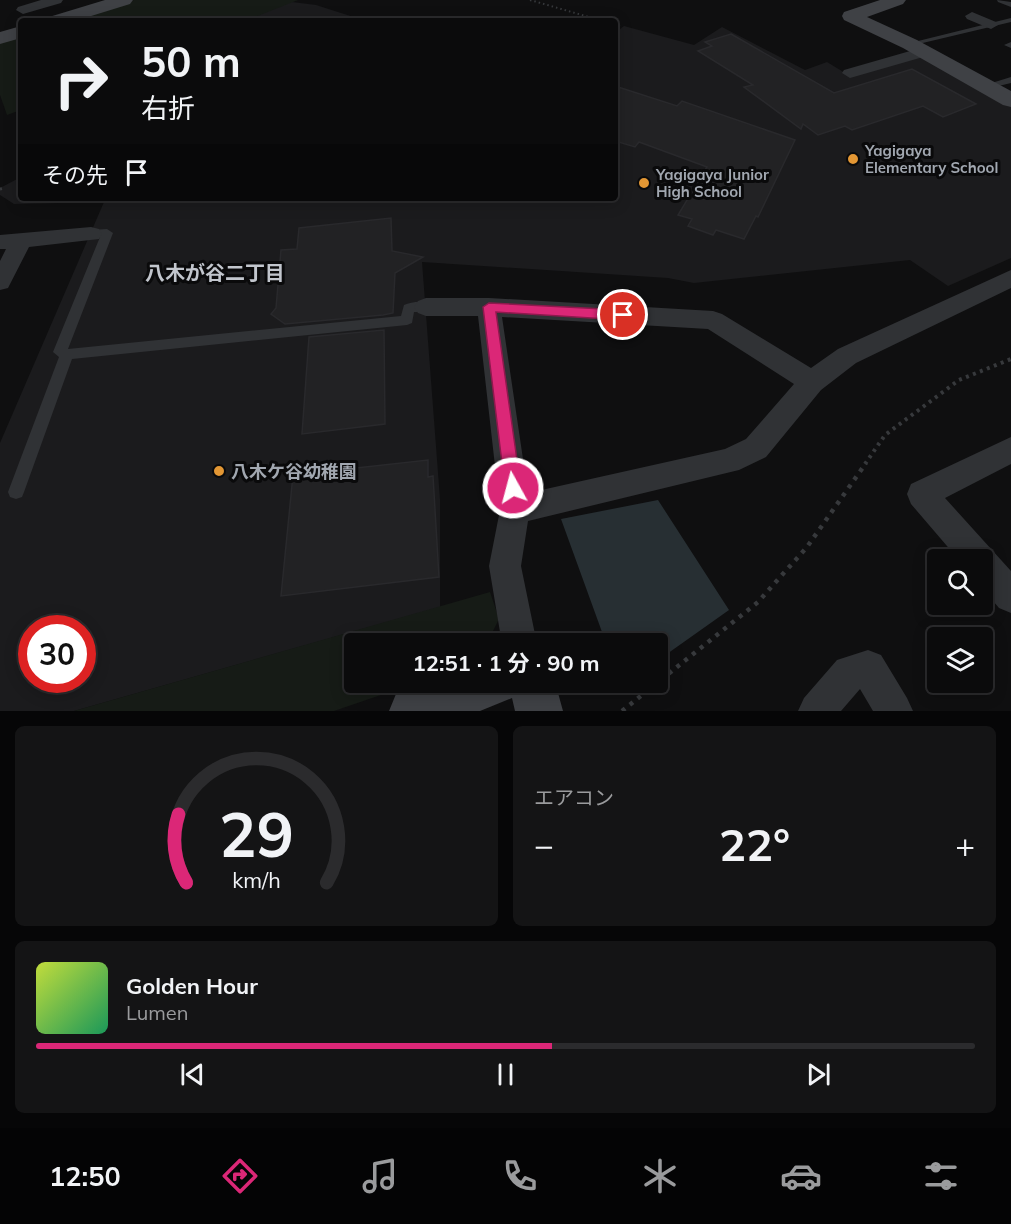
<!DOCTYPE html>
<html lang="ja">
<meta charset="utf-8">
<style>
body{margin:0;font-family:Mulish,"Noto Sans JP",sans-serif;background:#141415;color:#f1f3f6;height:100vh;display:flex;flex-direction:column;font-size:22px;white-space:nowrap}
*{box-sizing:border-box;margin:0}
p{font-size:20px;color:#9a9b9d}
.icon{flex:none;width:33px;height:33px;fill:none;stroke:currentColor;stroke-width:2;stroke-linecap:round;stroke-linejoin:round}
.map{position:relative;height:711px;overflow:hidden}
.sheet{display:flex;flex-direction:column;gap:15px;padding:15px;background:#060607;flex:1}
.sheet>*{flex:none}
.hud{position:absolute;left:18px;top:18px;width:600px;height:183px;border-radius:6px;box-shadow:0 3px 15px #0003,0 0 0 2px #2b2b2d;background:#0b0b0c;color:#f1f3f6;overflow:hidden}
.buttons{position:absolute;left:927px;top:549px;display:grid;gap:12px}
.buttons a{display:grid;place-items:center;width:66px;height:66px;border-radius:6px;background:#0b0b0c;box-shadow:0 3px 15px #0003,0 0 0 2px #2b2b2d;font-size:30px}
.speed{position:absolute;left:18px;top:615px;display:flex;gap:12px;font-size:30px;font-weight:700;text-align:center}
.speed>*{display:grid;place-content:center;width:78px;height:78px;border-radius:50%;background:#0b0b0c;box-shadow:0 3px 15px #0003,0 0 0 2px #2b2b2d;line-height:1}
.speed .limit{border:9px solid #d22;background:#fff;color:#111}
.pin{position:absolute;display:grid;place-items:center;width:51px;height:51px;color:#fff;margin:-26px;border:3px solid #fff;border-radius:50%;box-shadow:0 2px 6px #0007}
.me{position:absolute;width:66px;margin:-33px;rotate:353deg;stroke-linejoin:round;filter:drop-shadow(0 0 4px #0008)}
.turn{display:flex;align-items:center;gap:21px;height:126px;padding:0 24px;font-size:27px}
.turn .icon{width:78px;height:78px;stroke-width:2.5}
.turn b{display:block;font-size:42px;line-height:51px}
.then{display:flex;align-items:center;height:57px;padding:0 24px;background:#0003;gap:12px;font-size:22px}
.big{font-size:45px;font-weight:700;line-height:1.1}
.sheet .card{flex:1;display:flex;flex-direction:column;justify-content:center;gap:9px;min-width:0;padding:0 21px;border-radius:9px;background:#141415}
.sheet .dial{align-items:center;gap:0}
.dial svg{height:156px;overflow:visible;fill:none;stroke:#2b2b2d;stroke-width:7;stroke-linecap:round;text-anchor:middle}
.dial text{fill:#f1f3f6;stroke:none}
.song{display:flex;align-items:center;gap:18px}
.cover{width:72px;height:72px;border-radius:9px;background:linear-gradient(135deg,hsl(70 70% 55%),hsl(150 70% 35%))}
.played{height:6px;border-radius:3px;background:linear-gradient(90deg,#db2777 55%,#2b2b2d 55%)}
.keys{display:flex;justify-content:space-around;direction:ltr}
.heat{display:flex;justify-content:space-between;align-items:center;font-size:33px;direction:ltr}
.sheet .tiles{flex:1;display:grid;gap:15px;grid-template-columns:1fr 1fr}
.card:last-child{grid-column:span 2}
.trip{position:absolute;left:344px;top:633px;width:324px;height:60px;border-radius:6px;background:#0b0b0c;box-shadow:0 3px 15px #0003,0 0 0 2px #2b2b2d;font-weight:700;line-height:60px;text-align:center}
.tabs{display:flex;height:96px;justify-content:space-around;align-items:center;background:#040405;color:#9a9b9d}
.tabs .icon{width:42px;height:42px}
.tabs .selected{color:#db2777}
.tabs b{font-size:27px;color:#f1f3f6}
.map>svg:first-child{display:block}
.built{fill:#1b1b1d;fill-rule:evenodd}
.green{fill:#161b16}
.water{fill:#272f33}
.building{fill:#222224;stroke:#29292c;stroke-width:1.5}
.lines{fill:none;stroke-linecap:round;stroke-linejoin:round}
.path-far3{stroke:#37393c;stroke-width:2;stroke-dasharray:1.5 3;stroke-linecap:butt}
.path-far2{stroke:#37393c;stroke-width:3;stroke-dasharray:2 4;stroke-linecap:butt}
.path-far1{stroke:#37393c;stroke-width:4;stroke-dasharray:3 4.5;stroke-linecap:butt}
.path{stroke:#37393c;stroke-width:4.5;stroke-dasharray:4 6;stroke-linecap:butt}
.lane{fill:#303235;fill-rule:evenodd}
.street{fill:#303235;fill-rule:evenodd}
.secondary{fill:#3f4145;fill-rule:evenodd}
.route{fill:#db2777;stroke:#8e194d;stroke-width:1.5}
.poi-dot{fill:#e39734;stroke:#0a0a0b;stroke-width:2}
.labels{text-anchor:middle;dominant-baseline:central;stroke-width:6;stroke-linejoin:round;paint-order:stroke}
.far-poi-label{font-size:15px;font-weight:bold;fill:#a1a7b0;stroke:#0a0a0b;text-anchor:start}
.poi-label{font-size:18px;font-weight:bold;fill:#a1a7b0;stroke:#0a0a0b;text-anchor:start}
.neighbourhood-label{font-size:20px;font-weight:bold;fill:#c2c6cd;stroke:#0a0a0b}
</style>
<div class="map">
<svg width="1011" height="711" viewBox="0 0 1011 711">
<rect width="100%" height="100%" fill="#0f0f10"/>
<!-- built -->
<path class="built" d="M284,1l32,4 50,16h-131z
M624,26l70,19 28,-18 83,43 22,-8 23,14 70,-20 91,49v153l-63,28 -38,-26 -216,23 -26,-5 -246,-16 18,237v108l-366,104h-74v-268l104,-241 -90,2 -14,-9v-7l21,-11v21h594v-165zM32,628h50v52h-50z"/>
<!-- green -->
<path class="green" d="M134,0h164l-53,21h-176z
M21,36v74l-14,5 -7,-20v-52z
M490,592l9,27 -12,24 -133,1v38l62,1 -82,28h-260z"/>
<!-- water -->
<path class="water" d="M658,500l71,110 -72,51v-17l-51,-1 -45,-124z"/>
<!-- building -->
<path class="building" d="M731,34l103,59 78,-24 64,35 -33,13 -20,-11 -71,24 -7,-4 -27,9 -15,-11 -2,5 -57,-42 9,-2 -55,-34 14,-5 -7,-4z
M615,86l62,20 5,-5 113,39 -37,77 -2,-1 -12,23 -28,-9 -3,5 -25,-9 4,-7 -14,-4 29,-48 -68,-25 -4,5 -20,-6z
M391,218l1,33 31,6 -28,16 -2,40 -10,2 -98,9 -14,-10 5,-6 5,-58 16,-1 2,-21z
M384,330l1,94 -83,10 7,-97z
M428,460v17l5,-1 6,101 -158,19 12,-121z"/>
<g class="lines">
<!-- path-far3 -->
<path class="path-far3" d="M530,0l73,21
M615,25l5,1"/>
<!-- path-far2 -->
<path class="path-far2" d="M0,189l5,-1"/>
<!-- path-far1 -->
<path class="path-far1" d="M865,464l20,-29 74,-55 52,-21"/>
<!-- path -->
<path class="path" d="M622,711l136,-109 49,-55 59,-84"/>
<!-- lane -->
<path class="lane" d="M997,0l14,2v5l-13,-5z
M1011,18v4l-101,24 -4,-2z
M1011,42v6l-7,-3z
M1011,77v6l-25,6 -4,-3z
M107,229l6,4 -45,116 333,-33 3,-11c8,-3 23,-6 28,2l-6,5h-12l-2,11 -5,2 -335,34 -48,133 -2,5 -6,2 -6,-2 -2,-5 51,-135 -6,-5 47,-115 -9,1 -6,-4 6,-4z"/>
<!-- street -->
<path class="street" d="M41,0h22l-2,3 -38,11 -7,-4 2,-3z
M972,12l24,10 2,3 -7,4 -24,-10 -2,-3z
M924,47l6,2 2,3 -2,3 -80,23 -8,-5 2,-3z
M91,227l8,2 3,5 -3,5 -70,8 -21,41 -8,2v-29l6,-12h-6v-14z
M1011,270v18l-155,75 -35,27 -55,67 -27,13 -211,51 -7,45 16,78h-35l-13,-78 11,-56 -22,-194h-52l-8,-3 -4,-6 4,-6 8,-3h63l224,13 9,3 89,54 27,-19zM502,317l206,12 86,55 -48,55 -21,10 -197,44z
M1011,437v27l-66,34 66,73v42l-12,-5 -17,-20v-28h-23l-48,-56 -4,-10 4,-10z
M868,650l13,5 26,43 6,13h-40l-13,-22 -19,22h-43l6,-13 33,-38z"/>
<!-- secondary -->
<path class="secondary" d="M105,0h28l-3,4 -55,17h-28l2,-4z
M880,0h26l-3,4 -36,13 50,23 94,51v16l-8,-2 -100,-57 -59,-28 -2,-4 2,-4z
M21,26v12l-21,6v-12z
M426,682h129l8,29h-48l-3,-13 -32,13h-91l7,-17z"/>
</g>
<!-- route -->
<path class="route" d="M489,303l134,7 7,5 -7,5 -127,-8 25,176 -3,5 -5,2 -6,-2 -2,-5 -22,-181z"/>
<!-- markers -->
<g class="poi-dot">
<circle cx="853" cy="159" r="6"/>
<circle cx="644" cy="183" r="6"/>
<circle cx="219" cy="471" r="6"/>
</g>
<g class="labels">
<!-- far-poi labels -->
<g class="far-poi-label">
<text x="865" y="150">Yagigaya<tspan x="865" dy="17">Elementary School</tspan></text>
<text x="656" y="174">Yagigaya Junior<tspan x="656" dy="17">High School</tspan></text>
</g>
<!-- poi labels -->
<g class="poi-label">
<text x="231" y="471">八木ケ谷幼稚園</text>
</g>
<!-- neighbourhood labels -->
<g class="neighbourhood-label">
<text x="215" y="272">八木が谷二丁目</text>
</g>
</g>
</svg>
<div class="buttons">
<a><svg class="icon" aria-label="search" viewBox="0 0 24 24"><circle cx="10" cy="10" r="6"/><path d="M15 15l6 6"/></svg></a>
<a><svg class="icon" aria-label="layers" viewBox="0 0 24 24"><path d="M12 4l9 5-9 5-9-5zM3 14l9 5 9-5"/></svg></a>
</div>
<div class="speed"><div class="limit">30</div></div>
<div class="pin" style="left:623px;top:315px;background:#d93025"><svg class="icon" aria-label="arrive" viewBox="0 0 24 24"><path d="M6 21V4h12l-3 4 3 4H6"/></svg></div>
<svg class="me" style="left:513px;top:488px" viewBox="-20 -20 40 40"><circle r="17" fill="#db2777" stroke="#fff" stroke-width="3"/><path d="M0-11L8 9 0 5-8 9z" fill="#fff"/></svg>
<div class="trip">12:51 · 1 分 · 90 m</div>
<div class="hud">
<div class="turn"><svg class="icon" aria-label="right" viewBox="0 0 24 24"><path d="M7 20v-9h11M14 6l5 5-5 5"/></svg><div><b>50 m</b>右折</div></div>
<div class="then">その先<svg class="icon" aria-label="arrive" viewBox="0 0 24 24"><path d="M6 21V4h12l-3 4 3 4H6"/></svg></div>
</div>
</div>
<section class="sheet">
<div class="tiles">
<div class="card dial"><svg viewBox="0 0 100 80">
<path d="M14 69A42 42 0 1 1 86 69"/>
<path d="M14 69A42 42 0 0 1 10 34" stroke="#db2777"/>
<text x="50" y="56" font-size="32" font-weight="700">29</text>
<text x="50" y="72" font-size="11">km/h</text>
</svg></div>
<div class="card"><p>エアコン</p>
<div class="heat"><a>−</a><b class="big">22°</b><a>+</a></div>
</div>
<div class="card">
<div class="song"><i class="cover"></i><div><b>Golden Hour</b><p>Lumen</p></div></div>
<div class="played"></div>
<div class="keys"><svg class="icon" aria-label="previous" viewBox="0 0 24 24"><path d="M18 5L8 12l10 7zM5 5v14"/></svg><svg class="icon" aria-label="pause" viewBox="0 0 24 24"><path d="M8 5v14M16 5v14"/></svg><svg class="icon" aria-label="next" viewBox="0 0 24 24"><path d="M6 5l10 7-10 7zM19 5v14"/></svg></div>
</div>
</div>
</section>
<nav class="tabs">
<b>12:50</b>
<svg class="icon selected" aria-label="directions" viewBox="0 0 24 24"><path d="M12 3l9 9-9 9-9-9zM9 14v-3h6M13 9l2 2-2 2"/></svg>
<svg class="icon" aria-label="music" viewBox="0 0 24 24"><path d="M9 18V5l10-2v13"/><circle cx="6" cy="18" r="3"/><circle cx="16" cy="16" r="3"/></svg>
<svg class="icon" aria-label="phone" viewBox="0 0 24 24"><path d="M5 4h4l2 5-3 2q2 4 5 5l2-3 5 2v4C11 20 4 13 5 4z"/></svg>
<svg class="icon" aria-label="climate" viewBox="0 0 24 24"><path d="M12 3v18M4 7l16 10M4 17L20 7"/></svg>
<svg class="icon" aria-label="car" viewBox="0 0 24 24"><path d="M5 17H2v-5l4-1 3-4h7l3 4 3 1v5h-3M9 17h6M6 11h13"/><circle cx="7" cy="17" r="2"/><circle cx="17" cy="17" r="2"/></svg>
<svg class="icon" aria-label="filters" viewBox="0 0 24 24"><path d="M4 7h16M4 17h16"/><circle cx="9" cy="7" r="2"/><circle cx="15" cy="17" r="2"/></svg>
</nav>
